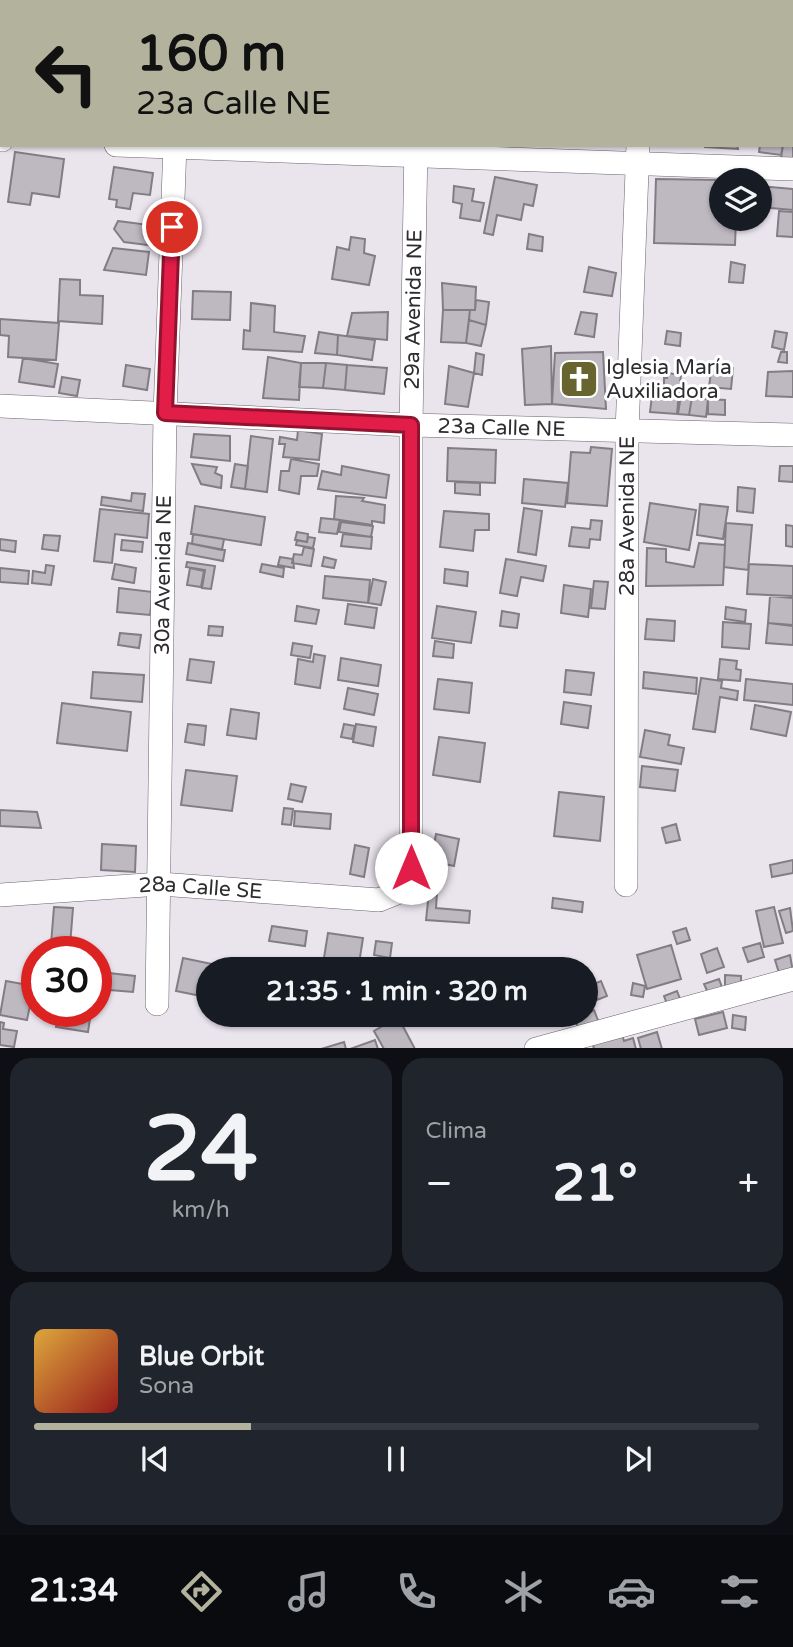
<!DOCTYPE html>
<html lang="es">
<meta charset="utf-8">
<style>
body{margin:0;font-family:"Varela Round",sans-serif;background:#20242c;color:#f1f3f6;height:100vh;display:flex;flex-direction:column;font-size:26px;white-space:nowrap}
*{box-sizing:border-box;margin:0}
p{font-size:23px;color:#9ea1a6}
.icon{flex:none;width:38px;height:38px;fill:none;stroke:currentColor;stroke-width:2;stroke-linecap:round;stroke-linejoin:round}
.map{position:relative;height:1048px;overflow:hidden}
.sheet{display:flex;flex-direction:column;gap:10px;padding:10px;background:#0d0f14;flex:1}
.sheet>*{flex:none}
.hud{position:absolute;left:0px;top:0px;width:794px;height:147px;box-shadow:0 2px 5px #0004;background:#b3b39d;color:#111;overflow:hidden}
.tools{position:absolute;left:709px;top:168px;display:grid;gap:14px}
.tools a{display:grid;place-items:center;width:63px;height:63px;border-radius:50%;background:#171b24;box-shadow:0 2px 5px #0004;font-size:35px}
.speed{position:absolute;left:21px;top:936px;display:flex;gap:14px;font-size:35px;font-weight:700;text-align:center}
.speed>*{display:grid;place-content:center;width:91px;height:91px;border-radius:50%;background:#171b24;box-shadow:0 2px 5px #0004;line-height:1}
.speed .limit{border:10px solid #d22;background:#fff;color:#111}
.pin{position:absolute;display:grid;place-items:center;width:60px;height:60px;color:#fff;margin:-30px;border:4px solid #fff;border-radius:50%;box-shadow:0 2px 7px #0007}
.me{position:absolute;width:77px;margin:-38px;rotate:0deg;stroke-linejoin:round;filter:drop-shadow(0 0 5px #0008)}
.turn{display:flex;align-items:center;gap:24px;height:147px;padding:0 21px;font-size:32px}
.turn .icon{width:91px;height:91px;stroke-width:2.5}
.turn b{display:block;font-size:49px;line-height:60px}
.big{font-size:52px;font-weight:800;line-height:1.1}
.sheet .card{flex:1;display:flex;flex-direction:column;justify-content:center;gap:10px;min-width:0;padding:0 24px;border-radius:21px;background:#20242c}
.sheet .dial{align-items:center;gap:0}
.dial b{font-size:91px;line-height:1}
.song{display:flex;align-items:center;gap:21px}
.cover{width:84px;height:84px;border-radius:10px;background:linear-gradient(135deg,hsl(40 70% 55%),hsl(0 70% 35%))}
.played{height:7px;border-radius:4px;background:linear-gradient(90deg,#b3b39d 30%,#363941 30%)}
.keys{display:flex;justify-content:space-around;direction:ltr}
.heat{display:flex;justify-content:space-between;align-items:center;font-size:38px;direction:ltr}
.sheet .tiles{flex:1;display:grid;gap:10px;grid-template-columns:1fr 1fr}
.card:last-child{grid-column:span 2}
.trip{position:absolute;left:196px;top:957px;width:402px;height:70px;border-radius:35px;background:#171b24;box-shadow:0 2px 5px #0004;font-weight:800;line-height:70px;text-align:center}
.tab-bar{display:flex;height:112px;justify-content:space-around;align-items:center;background:#090b0e;color:#9ea1a6}
.tab-bar .icon{width:49px;height:49px}
.tab-bar .on{color:#b3b39d}
.tab-bar b{font-size:32px;color:#f1f3f6}
.map>svg:first-child{display:block}
.building{fill:#beb9c1;stroke:#827d85;stroke-width:2}
.lines{fill:none;stroke-linecap:round;stroke-linejoin:round}
.minor-casing{stroke:#69646c;stroke-width:24}
.minor{stroke:#fff;stroke-width:23}
.route-casing{stroke:#92132f;stroke-width:18}
.route{stroke:#e11d48;stroke-width:12}
.labels{text-anchor:middle;dominant-baseline:central;stroke-width:6;stroke-linejoin:round;paint-order:stroke}
.street-label{font-size:21px;fill:#2e2c2f;stroke:#fff}
.poi-label{font-size:21px;fill:#2e2c2f;stroke:#fff;text-anchor:start}
</style>
<div class="map">
<svg width="793" height="1049" viewBox="0 0 793 1049">
<rect width="100%" height="100%" fill="#eae4ed"/>
<!-- building -->
<path class="building" d="M311,0h53v2z
M705,145h32l1,4 -33,-2z
M760,145h23l-2,10 -22,-3z
M783,145h10v15l-12,-2z
M15,152l49,7 -5,38 -27,-4 -2,12 -22,-3z
M114,167l39,6 -3,22 -17,-2 -3,16 -14,-2 1,-7 -8,-1z
M495,177l42,8 -4,21 -9,-2 -3,16 -24,-5 -4,20 -9,-2z
M656,179l65,1v39h15l-1,26 -81,-2z
M454,186l20,3 -2,12 12,2 -4,18 -20,-3 2,-14 -9,-2z
M760,186l33,3v21l-33,-3z
M779,211l14,1v25l-16,-1z
M118,221l39,5 -2,20 -31,-4 -10,-13z
M529,234l14,3 -1,14 -15,-2z
M351,237l14,2 -1,14 11,3 -6,29 -37,-6 5,-32 12,3z
M113,248l36,4 -3,23 -42,-5z
M731,262l14,3 -2,18 -14,-1z
M589,267l27,6 -4,23 -28,-4z
M60,279l20,1v15l23,1 -1,28 -44,-3z
M442,283l34,4 -1,23h-32z
M193,291l38,1 -1,28 -38,-1z
M476,300l13,2 -3,23 -17,-5 1,-10h5z
M251,303l24,3 -1,26 31,4 -3,16 -59,-3 1,-19 6,1z
M443,310h27l-4,33 -25,-1z
M388,312l-1,28 -40,-4 5,-23z
M581,312l16,2 -3,23 -19,-3z
M0,319l59,4 -3,37 -48,-3 1,-21 -9,-1z
M469,320l17,5 -5,21 -15,-3z
M667,331l14,2 -1,13 -15,-2z
M775,331l12,2 -3,17 -12,-3z
M319,332l19,3 -1,20 -22,-2z
M338,335l37,5 -3,20 -35,-5z
M551,346l1,58 -27,1 -3,-56z
M603,352l3,57 -54,-5 3,-51z
M781,352h6v11l-9,-1z
M476,353l8,2 -2,20 -8,-2z
M268,357l33,6 -2,37 -36,-2z
M23,358l35,6 -4,23 -35,-5z
M301,363h25l-3,25 -24,-1z
M326,363l21,2 -2,25 -22,-2z
M126,365l24,4 -3,21 -24,-4z
M347,365l40,3 -3,26 -39,-4z
M712,365l21,3 -2,21 -22,-2z
M449,366l25,7 -6,34 -23,-3z
M793,371v26l-27,-1 2,-24z
M668,373l13,2 -2,17 -15,-3v-11h3z
M62,377l18,3 -3,16 -18,-3z
M653,388l26,4 -2,22 -27,-2z
M681,395l11,2 -3,18 -11,-1z
M692,397l16,2 -2,18 -17,-2z
M708,399l17,1v15l-17,-1z
M298,430l24,4 -3,26 -36,-3 2,-13h-6l1,-7 17,3z
M194,434l36,2v25l-39,-4z
M251,436l22,3 -6,53 -22,-3z
M591,447l21,2 -5,57 -40,-3 4,-51 19,1z
M448,448l48,2 -1,33 -48,-2z
M291,459l28,5 -2,12h-16l-2,18 -20,-4 2,-19h8z
M192,464l25,3 -2,6 7,3 -1,12 -20,-4z
M235,464l13,2 -3,23 -14,-2z
M342,466l47,9 -3,23 -68,-9 4,-18 19,4z
M780,466h13v16l-14,-1z
M524,479l44,4 -3,24 -43,-4z
M455,482l25,1v12l-25,-2z
M738,487l17,2 -2,24 -16,-2z
M132,493l13,1 -2,17 -42,-6 1,-8 29,4z
M336,496l28,2 -2,3 23,4 -1,18 -12,-2v4l-38,-6z
M650,503l46,7 -7,40 -45,-8z
M700,504l28,3 -5,32 -26,-4z
M195,506l70,11 -4,28 -70,-11z
M524,508l18,3 -6,44 -18,-3z
M100,509l49,5 -2,24 -32,-4 -3,29 -18,-2z
M444,511l45,3v16h-14l-2,21 -33,-4z
M321,518l19,2 -3,14 -18,-2z
M591,520l11,1 -2,19 -10,-1 -1,9 -20,-2 3,-19 18,2z
M341,522l32,4 -2,11 -32,-5z
M726,523l26,2 -4,45 -24,-3z
M786,525l7,1v21l-7,-1z
M297,532l11,2 -1,8 -12,-2z
M193,534l31,5 -2,11 -30,-6z
M343,534l29,3 -1,12 -30,-3z
M44,535l16,1 -2,15 -16,-2z
M308,537l7,1 -2,10 -17,-3 1,-5 10,2z
M0,539l16,2 -1,11 -15,-2z
M122,540l21,2 -1,10 -21,-2z
M188,543l37,7 -2,11 -37,-7z
M699,543l26,2 -2,40 -77,1 1,-38 19,1v13l28,5z
M304,547l10,2 -3,17 -19,-3 2,-9 8,1z
M280,557l13,2 1,9 -16,-3z
M324,557l12,3 -2,8 -12,-2z
M506,559l40,7 -3,15 -22,-4 -4,19 -17,-3z
M187,562l28,4 -4,23 -9,-1 3,-18 -19,-3z
M115,564l21,4 -2,15 -22,-4z
M262,564l22,4 -1,9 -23,-5z
M749,564l44,2v30l-46,-2z
M46,565l8,1 -3,19 -19,-2 1,-12 12,2z
M0,568l29,3 -1,13 -28,-2z
M190,568l14,3 -3,16 -14,-2z
M445,569l23,3 -1,14 -23,-3z
M325,576l45,4 -2,23 -45,-5z
M373,579l13,3 -5,23 -13,-2z
M594,581l14,1 -3,27 -14,-1z
M564,585l27,4 -3,28 -27,-4z
M119,588l34,4 -3,23 -33,-3z
M770,596l23,2v27l-25,-2z
M348,604l29,4 -3,20 -29,-4z
M297,606l22,4 -3,14 -21,-3z
M437,606l39,6 -5,31 -39,-5z
M726,607l20,3 -1,12 -20,-3z
M502,611l17,3 -2,14 -17,-2z
M647,619l28,2 -1,20 -29,-2z
M723,622l28,2 -2,25 -27,-2z
M768,623l25,3v19l-27,-2z
M209,626l14,1 -1,9 -14,-1z
M120,633l21,2 -2,13 -21,-3z
M435,641l19,3 -1,14 -20,-2z
M293,643l19,3 -2,12 -19,-3z
M314,654l11,2 -5,32 -25,-4 3,-25 15,3z
M341,658l40,7 -3,21 -40,-6z
M190,659l24,3 -3,21 -24,-3z
M720,659l17,2 -1,8 5,1 -1,11 -22,-2z
M566,670l28,3 -3,22 -27,-3z
M93,672l51,3 -2,27 -51,-4z
M644,672l53,6 -1,16 -53,-6z
M701,678l21,3 -1,7 17,3 -1,9 -17,-3 -5,35 -22,-3z
M438,679l34,4 -3,30 -35,-4z
M746,679l47,5v21l-49,-5z
M348,688l30,6 -4,21 -30,-6z
M564,702l27,4 -3,22 -27,-4z
M62,703l69,9 -4,39 -70,-8z
M755,705l36,7 -5,24 -35,-7z
M231,709l28,4 -3,26 -29,-4z
M188,724l18,2 -2,19 -19,-3z
M344,724l11,2 -3,13 -11,-2z
M356,724l20,3 -3,19 -20,-4z
M645,730l25,5 -2,10 16,3 -3,16 -41,-7z
M439,737l46,6 -5,39 -47,-7z
M642,766l36,4 -3,21 -35,-4z
M186,770l51,6 -5,35 -51,-6z
M291,784l15,3 -4,15 -14,-3z
M559,792l45,5 -4,44 -46,-5z
M284,808l9,1 -2,16 -9,-1z
M0,810l37,2 4,16 -41,-2z
M295,811l36,3 -1,15 -36,-3z
M676,824l4,16 -14,3 -4,-15z
M436,834l23,5 -5,27 -23,-5z
M102,844l34,2 -1,26 -34,-2z
M355,845l14,3 -5,29 -14,-3z
M793,860v13l-21,4 -2,-12z
M429,892l8,1 -1,15 34,3 -1,12 -43,-3z
M553,898l30,4 -1,10 -30,-4z
M54,907l19,1 -3,38 -19,-2z
M774,907l9,36 -19,4 -8,-36z
M790,908l3,23 -7,2 -7,-22z
M272,926l35,5 -2,15 -36,-5z
M686,928l4,12 -13,4 -4,-12z
M328,933l35,5 -5,32h-36z
M376,941l16,2 -2,15 -16,-3z
M760,943l4,14 -16,5 -5,-14z
M671,945l10,34 -34,10 -10,-34z
M717,948l7,19 -17,6 -6,-19z
M790,955l3,17 -13,4 -5,-16z
M183,958l29,6 -1,6h-3l-2,27 -30,-6z
M100,972l35,4 -2,16 -35,-3z
M725,975l16,1v13h-16z
M719,979l4,11 -14,5 -5,-11z
M6,981l28,5 -7,34 -27,-5z
M601,981l6,15 -15,6 -6,-15z
M633,983l12,3 -2,11 -12,-2z
M677,991l5,13 -13,5 -5,-13z
M594,1010l5,13 -19,8 -6,-12z
M58,1012h33l-3,20 -32,-5z
M723,1012l4,16 -28,7 -4,-16z
M488,1015h16l2,7 -16,3z
M733,1015l13,2 -1,13 -13,-2z
M398,1017l17,32h-31l-10,-18z
M0,1022l4,1 -1,6 14,2 -3,16 -14,-2z
M621,1032l3,9 9,-3 3,11h-42l-2,-8z
M657,1032l5,17h-21l-3,-11z
M375,1040l3,9h-28z
M344,1042l2,7h-25z"/>
<g class="lines">
<!-- minor casing -->
<g class="minor-casing">
<g id="minor">
<path d="M182,2v-2"/>
<path d="M423,2v-2"/>
<path d="M640,2v-2"/>
<path d="M0,140h2"/>
<path d="M116,145l677,24"/>
<path id="s1" d="M0,406l411,19 382,10"/>
<path id="s2" d="M626,885l1,-453 11,-287"/>
<path id="s3" d="M0,895l160,-11 219,16 20,-8 12,-24v-443l5,-280"/>
<path id="s4" d="M157,1004l8,-591 10,-268"/>
<path d="M536,1049l257,-70"/>
</g>
</g>
<!-- minor -->
<use href="#minor" class="minor"/>
</g>
<g class="lines">
<!-- route casing -->
<g class="route-casing">
<path id="route" d="M172,227l-7,186 246,12v443"/>
</g>
<!-- route -->
<use href="#route" class="route"/>
</g>
<!-- icons -->
<defs>
<g id="church-square" transform="scale(2.0125)"><rect x="-9" y="-9" width="18" height="18" rx="4" fill="#686430" stroke="#fff"/><path d="M-1.2-6h2.4v3.5h3.3v2.4h-3.3V6h-2.4V-.1h-3.3v-2.4h3.3Z" fill="#fff"/></g>
</defs>
<g fill-rule="evenodd">
<use href="#church-square" x="579" y="379"/>
</g>
<g class="labels">
<!-- street labels -->
<g class="street-label">
<text stroke="none"><textPath href="#s3" startOffset="987">29a Avenida NE</textPath></text>
<text stroke="none"><textPath href="#s1" startOffset="502">23a Calle NE</textPath></text>
<text stroke="none"><textPath href="#s2" startOffset="369">28a Avenida NE</textPath></text>
<text stroke="none"><textPath href="#s4" startOffset="429">30a Avenida NE</textPath></text>
<text stroke="none"><textPath href="#s3" startOffset="201">28a Calle SE</textPath></text>
</g>
<!-- poi labels -->
<g class="poi-label">
<text x="606" y="367">Iglesia María<tspan x="606" dy="24">Auxiliadora</tspan></text>
</g>
</g>
</svg>
<div class="tools">
<a><svg class="icon" aria-label="layers" viewBox="0 0 24 24"><path d="M12 4l9 5-9 5-9-5zM3 14l9 5 9-5"/></svg></a>
</div>
<div class="speed"><div class="limit">30</div></div>
<div class="pin" style="left:172px;top:227px;background:#d93025"><svg class="icon" aria-label="arrive" viewBox="0 0 24 24"><path d="M6 21V4h12l-3 4 3 4H6"/></svg></div>
<svg class="me" style="left:411px;top:868px" viewBox="-20 -20 40 40"><circle r="19" fill="#fff"/><path d="M0-13L10 11 0 6-10 11z" fill="#e11d48"/></svg>
<div class="trip">21:35 · 1 min · 320 m</div>
<div class="hud">
<div class="turn"><svg class="icon" aria-label="left" viewBox="0 0 24 24"><path d="M17 20v-9H6M10 6l-5 5 5 5"/></svg><div><b>160 m</b>23a Calle NE</div></div>
</div>
</div>
<section class="sheet">
<div class="tiles">
<div class="card dial"><b>24</b><p>km/h</p></div>
<div class="card"><p>Clima</p>
<div class="heat"><a>−</a><b class="big">21°</b><a>+</a></div>
</div>
<div class="card">
<div class="song"><i class="cover"></i><div><b>Blue Orbit</b><p>Sona</p></div></div>
<div class="played"></div>
<div class="keys"><svg class="icon" aria-label="previous" viewBox="0 0 24 24"><path d="M18 5L8 12l10 7zM5 5v14"/></svg><svg class="icon" aria-label="pause" viewBox="0 0 24 24"><path d="M8 5v14M16 5v14"/></svg><svg class="icon" aria-label="next" viewBox="0 0 24 24"><path d="M6 5l10 7-10 7zM19 5v14"/></svg></div>
</div>
</div>
</section>
<nav class="tab-bar">
<b>21:34</b>
<svg class="icon on" aria-label="directions" viewBox="0 0 24 24"><path d="M12 3l9 9-9 9-9-9zM9 14v-3h6M13 9l2 2-2 2"/></svg>
<svg class="icon" aria-label="music" viewBox="0 0 24 24"><path d="M9 18V5l10-2v13"/><circle cx="6" cy="18" r="3"/><circle cx="16" cy="16" r="3"/></svg>
<svg class="icon" aria-label="phone" viewBox="0 0 24 24"><path d="M5 4h4l2 5-3 2q2 4 5 5l2-3 5 2v4C11 20 4 13 5 4z"/></svg>
<svg class="icon" aria-label="climate" viewBox="0 0 24 24"><path d="M12 3v18M4 7l16 10M4 17L20 7"/></svg>
<svg class="icon" aria-label="car" viewBox="0 0 24 24"><path d="M5 17H2v-5l4-1 3-4h7l3 4 3 1v5h-3M9 17h6M6 11h13"/><circle cx="7" cy="17" r="2"/><circle cx="17" cy="17" r="2"/></svg>
<svg class="icon" aria-label="filters" viewBox="0 0 24 24"><path d="M4 7h16M4 17h16"/><circle cx="9" cy="7" r="2"/><circle cx="15" cy="17" r="2"/></svg>
</nav>
